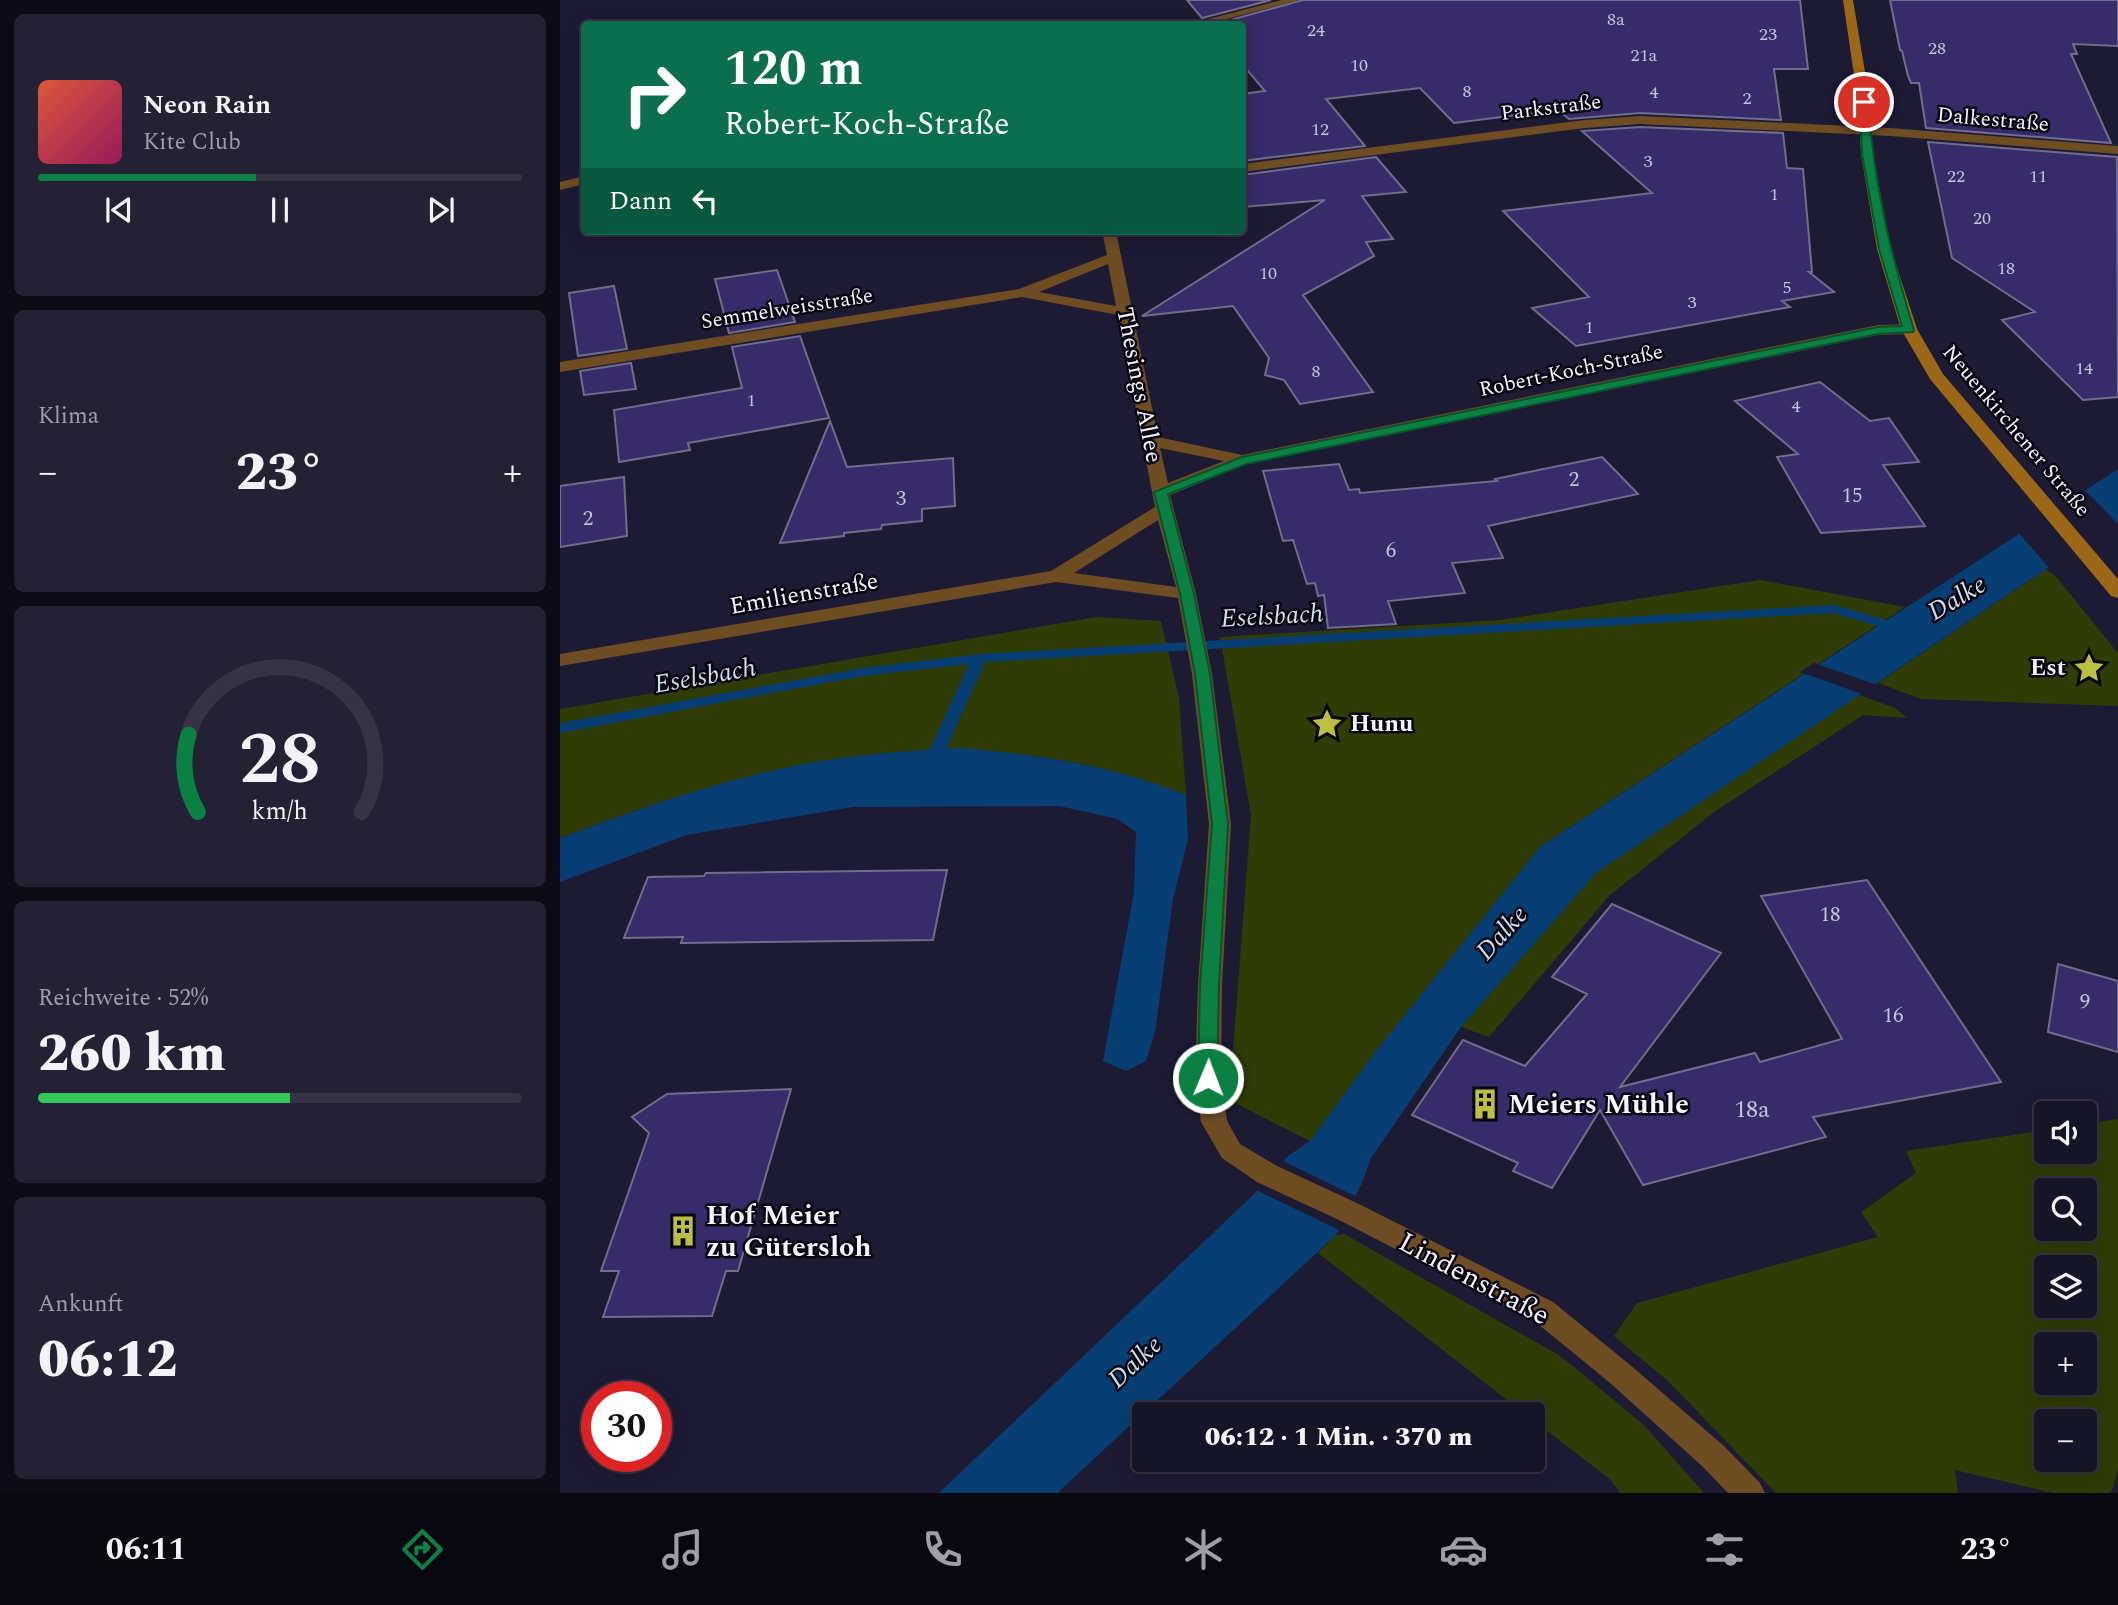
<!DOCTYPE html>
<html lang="de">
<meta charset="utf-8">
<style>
body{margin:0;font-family:Spectral,serif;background:#232133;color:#f1f3f6;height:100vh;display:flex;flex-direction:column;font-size:26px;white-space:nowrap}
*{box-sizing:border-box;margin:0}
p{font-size:23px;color:#9e9ea7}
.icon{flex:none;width:38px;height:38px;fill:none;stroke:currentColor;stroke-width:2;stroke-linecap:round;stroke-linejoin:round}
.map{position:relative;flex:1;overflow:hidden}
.side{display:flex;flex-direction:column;gap:14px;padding:14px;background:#0c0b15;width:560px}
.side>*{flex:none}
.banner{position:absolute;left:21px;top:21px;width:665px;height:214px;border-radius:7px;box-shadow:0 4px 18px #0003,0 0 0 2px #353344;background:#0b6e4f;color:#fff;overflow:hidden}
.controls{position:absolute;left:1474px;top:1101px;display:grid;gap:14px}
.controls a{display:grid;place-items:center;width:63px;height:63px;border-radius:7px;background:#161427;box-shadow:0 4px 18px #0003,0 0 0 2px #353344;font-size:35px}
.speed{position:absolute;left:21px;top:1381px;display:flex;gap:14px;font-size:35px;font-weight:700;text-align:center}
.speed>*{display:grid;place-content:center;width:91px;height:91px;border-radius:50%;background:#161427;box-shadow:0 4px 18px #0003,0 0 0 2px #353344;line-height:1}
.speed .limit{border:10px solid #d22;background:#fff;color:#111}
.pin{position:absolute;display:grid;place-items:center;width:60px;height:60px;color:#fff;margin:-30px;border:4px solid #fff;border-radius:50%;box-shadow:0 2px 7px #0007}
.me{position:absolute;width:77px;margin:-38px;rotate:1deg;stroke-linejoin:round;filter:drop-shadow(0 0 5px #0008)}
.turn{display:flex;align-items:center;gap:24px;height:147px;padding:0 28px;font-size:32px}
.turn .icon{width:91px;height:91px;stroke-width:2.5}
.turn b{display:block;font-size:49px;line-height:60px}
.then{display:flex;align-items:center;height:66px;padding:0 28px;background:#0003;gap:14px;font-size:26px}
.big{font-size:52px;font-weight:800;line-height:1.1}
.side .widget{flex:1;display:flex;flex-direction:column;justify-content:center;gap:10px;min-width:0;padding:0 24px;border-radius:10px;background:#232133}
.side .dial{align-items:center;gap:0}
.dial svg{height:182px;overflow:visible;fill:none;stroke:#353344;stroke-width:7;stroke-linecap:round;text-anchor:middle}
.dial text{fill:#f1f3f6;stroke:none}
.song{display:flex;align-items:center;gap:21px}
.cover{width:84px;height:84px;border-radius:10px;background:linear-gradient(135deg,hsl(10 70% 55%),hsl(330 70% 35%))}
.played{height:7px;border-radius:4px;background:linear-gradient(90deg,#0b8043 45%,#353344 45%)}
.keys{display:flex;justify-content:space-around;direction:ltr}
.heat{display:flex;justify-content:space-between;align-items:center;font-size:38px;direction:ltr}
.charge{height:10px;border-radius:5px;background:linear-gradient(90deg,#34c759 52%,#353344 0)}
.trip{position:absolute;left:572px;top:1402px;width:413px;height:70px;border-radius:7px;background:#161427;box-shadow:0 4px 18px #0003,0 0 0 2px #353344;font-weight:800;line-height:70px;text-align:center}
.dock{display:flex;height:112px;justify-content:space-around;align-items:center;background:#090810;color:#9e9ea7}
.dock .icon{width:49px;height:49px}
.dock .active{color:#0b8043}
.dock b{font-size:32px;color:#f1f3f6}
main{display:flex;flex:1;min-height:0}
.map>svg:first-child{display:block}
.green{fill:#303c06;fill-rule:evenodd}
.water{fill:#073f74}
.pier{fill:#1d1a34}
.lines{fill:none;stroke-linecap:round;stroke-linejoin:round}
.stream{fill:#073f74;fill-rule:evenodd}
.building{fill:#372b69;stroke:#706d8d;stroke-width:2}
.minor{fill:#6e4d22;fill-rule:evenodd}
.secondary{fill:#9c6716;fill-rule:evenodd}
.route{fill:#0b8043;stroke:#07532c;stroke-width:2}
.labels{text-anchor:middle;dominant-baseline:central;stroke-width:5;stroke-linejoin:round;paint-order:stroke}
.far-number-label{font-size:18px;fill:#c5c2da}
.far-street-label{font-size:21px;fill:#f4f4ff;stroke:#080711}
.number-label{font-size:21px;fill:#c5c2da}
.street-label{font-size:24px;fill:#f4f4ff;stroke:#080711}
.poi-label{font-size:24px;font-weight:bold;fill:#f4f4ff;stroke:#080711;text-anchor:end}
.near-number-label{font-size:24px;fill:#c5c2da}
.water-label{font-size:26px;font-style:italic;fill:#d0deee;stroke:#080711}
.near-poi-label{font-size:28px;font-weight:bold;fill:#f4f4ff;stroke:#080711;text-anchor:start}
.near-street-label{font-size:28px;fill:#f4f4ff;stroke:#080711}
</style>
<main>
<section class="side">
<div class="widget">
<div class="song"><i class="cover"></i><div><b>Neon Rain</b><p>Kite Club</p></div></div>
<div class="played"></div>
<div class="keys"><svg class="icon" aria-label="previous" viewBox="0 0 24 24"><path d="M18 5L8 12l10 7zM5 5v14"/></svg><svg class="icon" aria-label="pause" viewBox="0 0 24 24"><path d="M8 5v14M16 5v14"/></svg><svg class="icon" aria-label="next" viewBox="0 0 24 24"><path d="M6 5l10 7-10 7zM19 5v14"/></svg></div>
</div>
<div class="widget"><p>Klima</p>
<div class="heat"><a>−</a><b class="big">23°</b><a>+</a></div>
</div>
<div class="widget dial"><svg viewBox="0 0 100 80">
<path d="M14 69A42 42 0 1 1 86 69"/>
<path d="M14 69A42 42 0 0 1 10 35" stroke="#0b8043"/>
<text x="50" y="56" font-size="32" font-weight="700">28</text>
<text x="50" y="72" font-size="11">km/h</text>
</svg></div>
<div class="widget"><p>Reichweite · 52%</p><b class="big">260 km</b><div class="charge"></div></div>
<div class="widget"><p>Ankunft</p><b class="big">06:12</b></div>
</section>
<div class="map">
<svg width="1558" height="1493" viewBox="0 0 1558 1493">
<rect width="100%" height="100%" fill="#1d1a34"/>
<!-- green -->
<path class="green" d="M1486,569l11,9 61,75v53l-197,-7 -43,-16z
M1200,580l145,27 -365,240 -164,204 -66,90 -83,-42 7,-61 17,-223 -31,-178 280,-17z
M536,617l65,4 18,77 7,97c-219,-84 -416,-37 -626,43v-129z
M1299,695l36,13 12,10 -44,-3 -149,97 -104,83 -121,142 -28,-10 135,-154z
M1558,1119v351l-7,23h-58l-98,-23 3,23h-182l-108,-112 -54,-45 23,-33 241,-66 -17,-25 55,-39 -10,-22 140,-21v22h38v-28zM1524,1190v38h-38v-38zM1524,1267v39h-38v-39zM1524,1344v38h-38v-38zM1486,1421h38v39h-38z
M784,1234l215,121 84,69 61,69h-84l-9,-13 -78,-60v-6h-8l-207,-161 18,-18z"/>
<!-- water -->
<path class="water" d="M1558,469v55l-72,45 -450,304 -135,154 -90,131 -9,25 -26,52 -279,258h-118l313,-297 36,-40 22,-15 66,-90 164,-204z
M400,748c82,7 149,17 226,47l2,44 -15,60 -18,133 -9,29 -20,10 -23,-10 31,-169 2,-60 -18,-13 -59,-13 -206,1 -167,28 -126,47v-44c72,-27 144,-52 219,-69 59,-13 121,-18 181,-21z"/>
<!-- pier -->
<path class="pier" d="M1524,489l34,35v4l-67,42 -34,-39z
M1254,663l66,23 -15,9 -65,-23z
M721,1160l76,37 -18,33 -85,-41z"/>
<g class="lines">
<!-- stream -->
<path class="stream" d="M1274,605l73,21 2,3 -7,4 -69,-20 -848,49 -39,87 -4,21 -8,5 -8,-5 4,-21 39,-85 -106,12 -303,57v-10l303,-55 116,-14z"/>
</g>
<!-- building -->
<path class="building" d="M627,0h84l-69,18z
M743,0h497l8,69h-34l7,51 -141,-7 -71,6 -11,-9 -104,13 -34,-35 -94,11 39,47 -123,15v-67l23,-3 -23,-27v-40h-26z
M1330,0h228v46l-45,-2 4,10h-6l40,89 -185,-15 -7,-45h-8l-3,-7 -6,-25 -2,-1z
M1080,127l143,6 4,35 16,1 9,103h-3l25,20 -52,9 8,6 -214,39 -44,-38 57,-11 -86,-86 149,-18 -70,-62z
M1368,142l189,15 1,240 -35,3 -81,-80 33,-8 -83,-54z
M816,157l30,35 -44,4 31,43 -27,3 8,14 -71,39 70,97 -73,12 -16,-24 -19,-5 4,-17 -36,-52 -91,10 183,-116 -83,7v-32z
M217,270l18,52 -66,11 -14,-54z
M54,286l13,63 -49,7 -9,-63z
M240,336l29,82 -141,25 2,7 -71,12 -5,-52 128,-22 -10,-41z
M71,363l5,26 -52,6 -4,-24z
M1260,382l50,39 19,-3 30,44 -36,3 42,61 -104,7 -44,-76 21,-3 -63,-53z
M270,421l17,46 106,-9 2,48 -33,3v12l-40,4 -1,4 -37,4v3l-64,7z
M1042,457l36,37 -150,32 15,32 -51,5 13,30 -77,8 8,23 -68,4 -4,-33 -6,1 -3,-13 -8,1 -14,-44 -10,1 -20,-70 76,-7 10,26 10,-1 1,4 137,-12 -2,-2z
M64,477l3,59 -67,11v-61z
M387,870l-14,70 -252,3 2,-6 -59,1 24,-61 56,-1 2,-3z
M1307,880l134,202 -188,35 13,20 -183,48 -43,-75 -48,78 -39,-17 5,-8 -106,-48 51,-75 62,26 62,-72 -35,-17 60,-73 109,49 -101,134 135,-34 5,9 82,-23 -81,-143z
M1498,964l60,17v71l-70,-20z
M231,1089l-53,182h-12l-14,45 -109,1 16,-46h-18l48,-138 -17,-16 35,-23z"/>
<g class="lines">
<!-- minor -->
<path class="minor" d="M722,0h18l-93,24h-18z
M1080,116l250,12 228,18v8l-228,-18 -250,-12 -55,4 -343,44v-8l343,-44z
M24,176v8l-24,6v-8z
M542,231h14l42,206 84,18 636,-130 31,-1 8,5 -8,5 -31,1 -631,129 -77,31 26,99 16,80 19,150 -9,161 -1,93 6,43 13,23 37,22 82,38 194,98 76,62 95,82 36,37 5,10h-37l-26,-27 -93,-84 -76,-62 -194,-100 -82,-38 -35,-24 -21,-36 -6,-44 3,-93 11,-161 -17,-150 -14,-76 -122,-16 -496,84v-12l491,-83 104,-64 -37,-192 -96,-18 -462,75v-10l459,-73 88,-34zM548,264l8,42 -77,-14zM600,448l64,13 -56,22zM598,520l18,67 -102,-14z"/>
<!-- secondary -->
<path class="secondary" d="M1283,0h10l17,102 3,52 18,95 26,80 26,45 175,205v19l-7,-2 -181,-217 -29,-50 -24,-80 -16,-95 -3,-52z"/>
</g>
<!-- route -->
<path class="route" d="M1304,100l4,2c6,83 22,149 46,228l-1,2 -35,2 -632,130 -78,30 26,100 16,80 18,150 -9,161 -2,93 -2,5 -7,2 -7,-2 -3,-5 2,-93 12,-161 -17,-150 -15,-80 -26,-102 88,-35 636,-130 24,-1 -23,-77 -17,-95 -3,-52z"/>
<!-- icons -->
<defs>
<g id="sight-bare" transform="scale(2.415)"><path d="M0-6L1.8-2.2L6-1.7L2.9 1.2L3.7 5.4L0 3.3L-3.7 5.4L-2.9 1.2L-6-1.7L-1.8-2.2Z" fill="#bdbf43" stroke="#080711" stroke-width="2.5" paint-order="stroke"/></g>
<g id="building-bare" transform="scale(2.415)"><path d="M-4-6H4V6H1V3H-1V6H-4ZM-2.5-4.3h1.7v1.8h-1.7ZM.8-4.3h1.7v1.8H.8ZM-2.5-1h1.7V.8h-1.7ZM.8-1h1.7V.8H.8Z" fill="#bdbf43" stroke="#080711" stroke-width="2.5" paint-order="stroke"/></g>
</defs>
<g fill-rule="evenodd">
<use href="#sight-bare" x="1529" y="668"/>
<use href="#sight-bare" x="767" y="724"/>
<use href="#building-bare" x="925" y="1104"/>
<use href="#building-bare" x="123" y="1231"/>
</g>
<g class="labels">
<!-- far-number labels -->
<g class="far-number-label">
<text x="1056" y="19">8a</text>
<text x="756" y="30">24</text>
<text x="1208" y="34">23</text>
<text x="1377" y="48">28</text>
<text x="1084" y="55">21a</text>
<text x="799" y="65">10</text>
<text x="907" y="91">8</text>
<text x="1094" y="92">4</text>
<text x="1187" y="98">2</text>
<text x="760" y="129">12</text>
<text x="1088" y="161">3</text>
<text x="1396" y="176">22</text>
<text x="1478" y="176">11</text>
<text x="1214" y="194">1</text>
<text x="1422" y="218">20</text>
<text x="1446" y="268">18</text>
<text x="708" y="273">10</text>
<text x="1227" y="287">5</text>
<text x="1132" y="302">3</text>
<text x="1029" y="327">1</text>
<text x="1524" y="368">14</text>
<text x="756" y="371">8</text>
<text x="191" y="400">1</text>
<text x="1236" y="406">4</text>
</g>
<!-- far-street labels -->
<g class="far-street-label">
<text transform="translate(991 108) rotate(-7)">Parkstraße</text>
<text transform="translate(1433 120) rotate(5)">Dalkestraße</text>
<text transform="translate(227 309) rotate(-9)">Semmelweisstraße</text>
<text transform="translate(1011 371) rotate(-12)">Robert-Koch-Straße</text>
<text transform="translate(1456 431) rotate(50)">Neuenkirchener Straße</text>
</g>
<!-- number labels -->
<g class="number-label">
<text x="1014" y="480">2</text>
<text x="1292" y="496">15</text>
<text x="341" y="499">3</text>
<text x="28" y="519">2</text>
<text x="831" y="551">6</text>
<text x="1270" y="915">18</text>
<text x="1525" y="1002">9</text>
<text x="1333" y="1016">16</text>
</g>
<!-- street labels -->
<g class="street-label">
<text transform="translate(579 385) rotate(79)">Thesings Allee</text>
<text transform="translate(244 594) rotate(-10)">Emilienstraße</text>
</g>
<!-- poi labels -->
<g class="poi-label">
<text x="1506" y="668">Est</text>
<text x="790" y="724" text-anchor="start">Hunu</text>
</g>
<!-- near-number labels -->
<g class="near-number-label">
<text x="1192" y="1110">18a</text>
</g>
<!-- water labels -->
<g class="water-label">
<text transform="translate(1397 598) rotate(-31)">Dalke</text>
<text transform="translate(712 616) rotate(-3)">Eselsbach</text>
<text transform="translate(145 676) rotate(-10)">Eselsbach</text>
<text transform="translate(942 933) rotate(-48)">Dalke</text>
<text transform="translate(575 1362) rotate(-43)">Dalke</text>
</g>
<!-- near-poi labels -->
<g class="near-poi-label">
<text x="948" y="1104">Meiers Mühle</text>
<text x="146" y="1215">Hof Meier<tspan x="146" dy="32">zu Gütersloh</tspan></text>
</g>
<!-- near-street labels -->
<g class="near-street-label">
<text transform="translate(914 1279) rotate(28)">Lindenstraße</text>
</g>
</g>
</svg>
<div class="controls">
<a><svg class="icon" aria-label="sound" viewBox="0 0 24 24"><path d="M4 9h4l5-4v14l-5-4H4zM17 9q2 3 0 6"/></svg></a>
<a><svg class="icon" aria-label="search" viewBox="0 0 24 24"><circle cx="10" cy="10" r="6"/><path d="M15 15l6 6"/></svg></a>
<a><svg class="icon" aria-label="layers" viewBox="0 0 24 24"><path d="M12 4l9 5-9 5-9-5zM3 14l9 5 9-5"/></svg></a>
<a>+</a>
<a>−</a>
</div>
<div class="speed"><div class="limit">30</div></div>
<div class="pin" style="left:1304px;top:102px;background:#d93025"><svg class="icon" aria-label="arrive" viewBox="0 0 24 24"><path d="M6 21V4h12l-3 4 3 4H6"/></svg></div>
<svg class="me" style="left:648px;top:1078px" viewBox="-20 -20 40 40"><circle r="17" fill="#0b8043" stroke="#fff" stroke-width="3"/><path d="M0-11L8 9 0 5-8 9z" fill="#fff"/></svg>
<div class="trip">06:12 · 1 Min. · 370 m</div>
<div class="banner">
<div class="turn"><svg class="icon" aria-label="right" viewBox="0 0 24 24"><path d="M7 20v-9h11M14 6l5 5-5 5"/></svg><div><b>120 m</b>Robert-Koch-Straße</div></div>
<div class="then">Dann<svg class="icon" aria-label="left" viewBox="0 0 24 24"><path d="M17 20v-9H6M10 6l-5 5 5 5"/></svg></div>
</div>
</div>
</main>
<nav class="dock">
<b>06:11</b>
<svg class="icon active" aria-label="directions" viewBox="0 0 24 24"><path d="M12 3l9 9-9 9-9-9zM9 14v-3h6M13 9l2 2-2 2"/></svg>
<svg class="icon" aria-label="music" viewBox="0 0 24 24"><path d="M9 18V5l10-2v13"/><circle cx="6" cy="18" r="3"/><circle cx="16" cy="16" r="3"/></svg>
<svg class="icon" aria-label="phone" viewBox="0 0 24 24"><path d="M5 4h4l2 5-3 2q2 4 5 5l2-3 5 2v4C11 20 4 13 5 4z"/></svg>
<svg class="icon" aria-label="climate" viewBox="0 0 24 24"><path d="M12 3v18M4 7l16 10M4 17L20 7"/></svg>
<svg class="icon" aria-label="car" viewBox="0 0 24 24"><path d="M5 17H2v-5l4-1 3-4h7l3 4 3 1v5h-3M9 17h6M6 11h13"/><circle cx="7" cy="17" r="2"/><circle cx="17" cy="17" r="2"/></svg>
<svg class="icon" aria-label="filters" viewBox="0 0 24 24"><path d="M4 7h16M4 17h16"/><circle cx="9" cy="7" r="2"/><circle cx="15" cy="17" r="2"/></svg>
<b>23°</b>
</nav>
